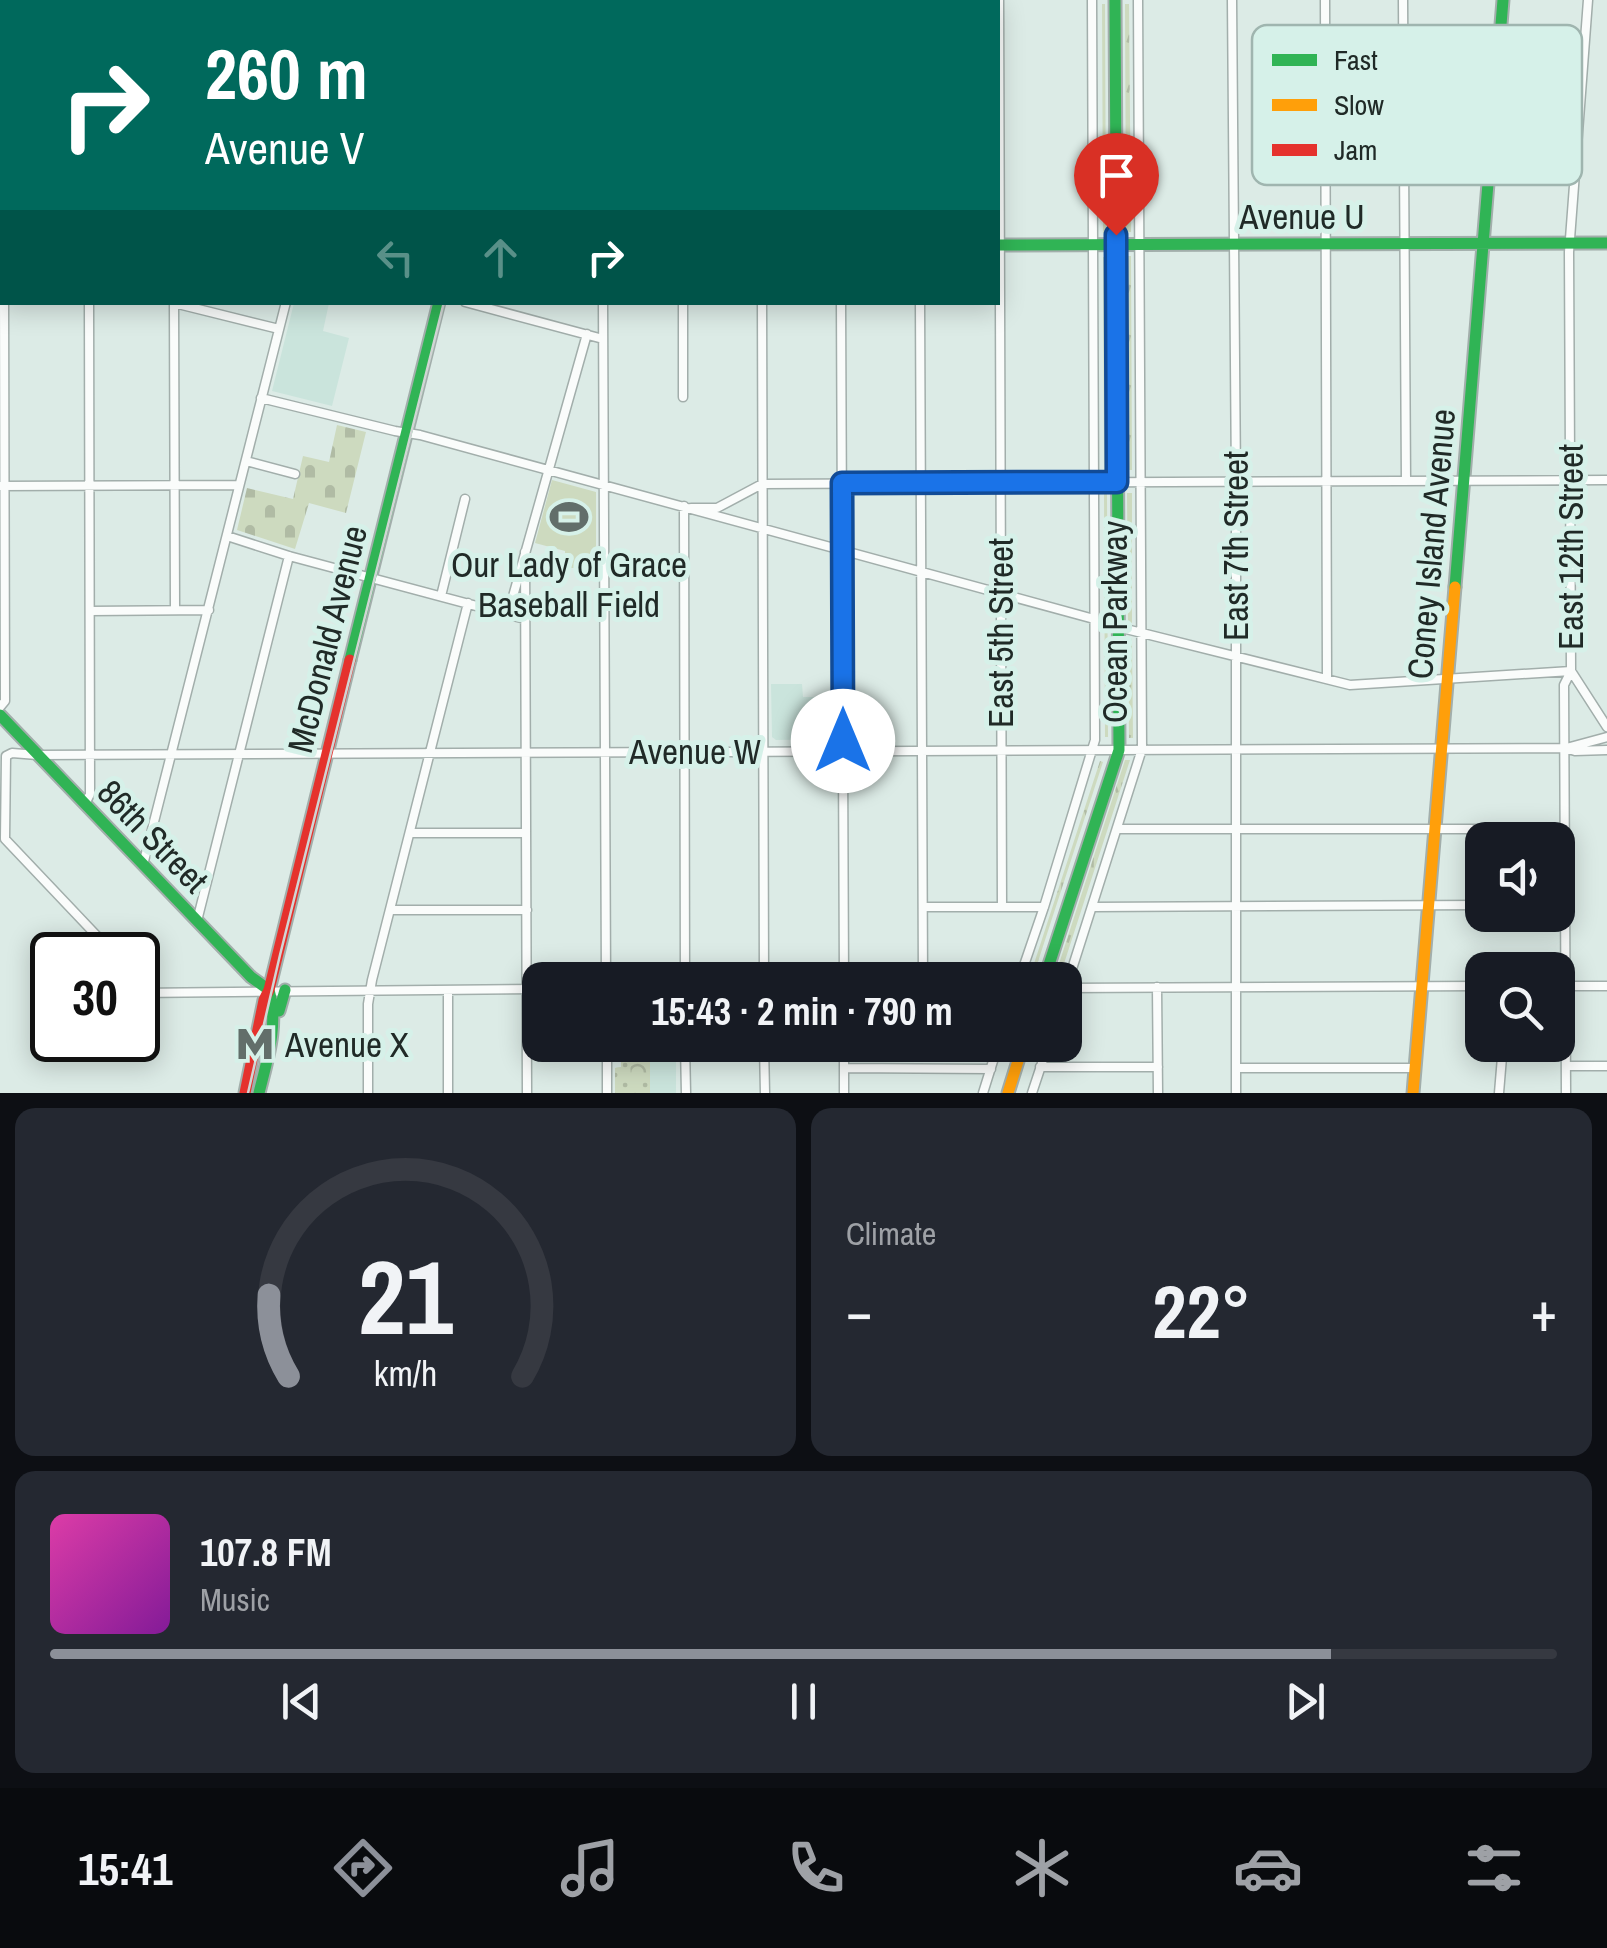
<!DOCTYPE html>
<meta charset="utf-8">
<style>
body{margin:0;font-family:"Archivo Narrow",sans-serif;background:#242831;color:#f1f3f6;height:100vh;display:flex;flex-direction:column;font-size:38px;white-space:nowrap}
*{box-sizing:border-box;margin:0}
p{font-size:32px;color:#9ea1a6}
.icon{flex:none;width:55px;height:55px;fill:none;stroke:currentColor;stroke-width:2;stroke-linecap:round;stroke-linejoin:round}
.map{position:relative;height:1093px;overflow:hidden}
.details{display:flex;flex-direction:column;gap:15px;padding:15px;background:#0d0f14;flex:1}
.details>*{flex:none}
.hud{position:absolute;left:0px;top:0px;width:1000px;height:305px;box-shadow:0 5px 25px #0003;background:#00695c;color:#fff;overflow:hidden}
.fabs{position:absolute;left:1465px;top:822px;display:grid;gap:20px}
.fabs a{display:grid;place-items:center;width:110px;height:110px;border-radius:20px;background:#171b24;box-shadow:0 5px 25px #0003;font-size:50px}
.speed{position:absolute;left:30px;top:932px;display:flex;gap:20px;font-size:50px;font-weight:700;text-align:center}
.speed>*{display:grid;place-content:center;width:130px;height:130px;border-radius:50%;background:#171b24;box-shadow:0 5px 25px #0003;line-height:1}
.speed .limit{border:5px solid #111;border-radius:15px;background:#fff;color:#111}
.pin{position:absolute;display:grid;place-items:center;width:85px;height:85px;color:#fff;margin:-102px -42px;border-radius:50% 50% 50% 0;rotate:-45deg;box-shadow:0 0 10px #0007}
.pin .icon{rotate:45deg}
.me{position:absolute;width:110px;margin:-55px;rotate:0deg;stroke-linejoin:round;filter:drop-shadow(0 0 8px #0008)}
.turn{display:flex;align-items:center;gap:35px;height:210px;padding:0 40px;font-size:45px}
.turn .icon{width:130px;height:130px;stroke-width:2.5}
.turn b{display:block;font-size:70px;line-height:85px}
.lanes{display:flex;align-items:center;height:95px;padding:0 40px;background:#0003;justify-content:center;gap:50px;direction:ltr}
.lanes .off{opacity:.35}
.big{font-size:75px;font-weight:700;line-height:1.1}
.details .tile{flex:1;display:flex;flex-direction:column;justify-content:center;gap:15px;min-width:0;padding:0 35px;border-radius:20px;background:#242831}
.details .dial{align-items:center;gap:0}
.dial svg{height:260px;overflow:visible;fill:none;stroke:#363941;stroke-width:7;stroke-linecap:round;text-anchor:middle}
.dial text{fill:#f1f3f6;stroke:none}
.song{display:flex;align-items:center;gap:30px}
.cover{width:120px;height:120px;border-radius:15px;background:linear-gradient(135deg,hsl(320 70% 55%),hsl(290 70% 35%))}
.played{height:10px;border-radius:5px;background:linear-gradient(90deg,#8c9099 85%,#363941 85%)}
.keys{display:flex;justify-content:space-around;direction:ltr}
.heat{display:flex;justify-content:space-between;align-items:center;font-size:55px;direction:ltr}
.details .tiles{flex:1;display:grid;gap:15px;grid-template-columns:1fr 1fr}
.tile:last-child{grid-column:span 2}
.trip{position:absolute;left:522px;top:962px;width:560px;height:100px;border-radius:20px;background:#171b24;box-shadow:0 5px 25px #0003;font-weight:700;line-height:100px;text-align:center}
.tabs{display:flex;height:160px;justify-content:space-around;align-items:center;background:#090b0e;color:#9ea1a6}
.tabs .icon{width:70px;height:70px}
.tabs .current{color:#8c9099}
.tabs b{font-size:45px;color:#f1f3f6}
.map>svg:first-child{display:block}
.built{fill:#cae4dc}
.grass{fill:url(#grass-tufts)}
.cemetery{fill:url(#cemetery-stones)}
.park{fill:url(#park-crowns)}
.garden{fill:url(#garden-dots)}
.pitch{fill:#cddabf}
.lines{fill:none;stroke-linecap:round;stroke-linejoin:round}
.street-casing{stroke:#a2aeab;stroke-width:11}
.fast-casing{stroke:#a2aeab;stroke-width:15}
.slow-casing{stroke:#a2aeab;stroke-width:15}
.jam-casing{stroke:#a2aeab;stroke-width:15}
.street{stroke:#fafcfb;stroke-width:8}
.fast{stroke:#30b455;stroke-width:11}
.slow{stroke:#ff9f0a;stroke-width:11}
.jam{stroke:#e5322d;stroke-width:11}
.rail{stroke:#d1d5d4;stroke-width:2.5}
.route-casing{stroke:#114b97;stroke-width:25}
.route{stroke:#1a73e8;stroke-width:18}
.labels{text-anchor:middle;dominant-baseline:central;stroke-width:10;stroke-linejoin:round;paint-order:stroke}
.street-label{font-size:35px;fill:#202a27;stroke:#d6f1e9}
.poi-label{font-size:35px;fill:#202a27;stroke:#d6f1e9}
.key{fill:#d6f1e9;stroke:#9fb5af;stroke-width:2.5}
.key-label{font-size:28px;fill:#202a27}
</style>
<div class="map">
<svg width="1607" height="1093" viewBox="0 0 1607 1093">
<defs>
<pattern id="grass-tufts" width="24" height="20" patternUnits="userSpaceOnUse" patternTransform="scale(2.5)"><rect width="24" height="20" fill="#cddabf"/><path d="M3 7l-1-3M5 7V3M7 7l1-3M15 17l-1-3M17 17v-4M19 17l1-3" fill="none" stroke="#b0bba4"/></pattern>
<pattern id="cemetery-stones" width="16" height="16" patternUnits="userSpaceOnUse" patternTransform="scale(2.5)"><rect width="16" height="16" fill="#cddabf"/><path d="M2 7V4a2 2 0 0 1 4 0v3zM10 15v-3a2 2 0 0 1 4 0v3z" fill="#b0bba4"/></pattern>
<pattern id="park-crowns" width="20" height="18" patternUnits="userSpaceOnUse" patternTransform="scale(2.5)"><rect width="20" height="18" fill="#cddabf"/><path d="M2 6a3 3 0 1 1 6 0M12 15a3 3 0 1 1 6 0" fill="none" stroke="#b0bba4"/></pattern>
<pattern id="garden-dots" width="8" height="8" patternUnits="userSpaceOnUse" patternTransform="scale(2.5)"><rect width="8" height="8" fill="#cddabf"/><path d="M2 2h.1M6 6h.1" fill="none" stroke="#b0bba4" stroke-width="1.8" stroke-linecap="round"/></pattern>
</defs>
<rect width="100%" height="100%" fill="#dcebe6"/>
<!-- built -->
<path class="built" d="M294,303h35l-6,28 26,7 -17,68 -60,-15z
M802,684l1,13h30v42l-57,1 -4,-3 -1,-53z
M650,1045h26v48h-26z"/>
<!-- grass -->
<path class="grass" d="M1102,4h3l1,229h-3z
M1125,4h4l2,228h-5z
M1126,256h5l1,214h-5z
M1103,257h3l1,213h-3z
M1104,493h3l1,244h-3z
M1127,493h5v130l-4,-1z
M1128,637l4,2 1,99h-4z
M1125,760h5l-70,216h-5z
M1100,761l3,1 -70,215 -3,-1z"/>
<!-- cemetery -->
<path class="cemetery" d="M337,425l29,7 -20,81 -37,-10 -14,46 -58,-19 10,-42 46,11 10,-43 26,6z"/>
<!-- park -->
<path class="park" d="M634,1045h16v48h-35v-25l6,-1v-8h12z"/>
<!-- garden -->
<path class="garden" d="M621,1059h9l1,20h19v14h-35v-25l6,-1z"/>
<!-- pitch -->
<path class="pitch" d="M552,480l44,12v73l-3,3h-28v-17l-30,-8z"/>
<g class="lines">
<!-- street casing -->
<g class="street-casing">
<path id="street" d="M3,0v2
M88,0v2
M173,0v2
M252,0v2
M602,0v2
M681,0v2
M761,0v2
M840,0v2
M919,0v2
M999,0l3,907
M1232,0l4,482v611
M1325,0l2,679
M1403,0l3,481
M361,2l1,-2
M443,2v-2
M174,302l1,308
M465,302l138,37
M603,302l3,678
M683,302v95
M762,302l2,678
M841,302l3,678
M920,302l3,678
M174,303l105,26
M261,398l134,33 25,4 674,184
M246,461l49,13
M0,486l239,-1
M684,506l1,474
M691,508h26l45,-24 845,-4
M227,536l62,20 236,63
M525,552l2,541
M441,596l24,-97
M90,611l119,-1
M508,614l79,-280
M1118,627l232,58 221,-14 36,56
M0,707l5,-6 -1,-399
M1570,747l37,-10
M85,804l5,-10 -1,-492
M1117,829h448
M410,833h116
M143,865l143,-563
M923,907h121
M1093,907l389,-2
M391,910h136
M197,921l92,-365
M115,955l-110,-116 1,-83 6,-3 25,2 1528,-7 10,3 32,-1
M138,979l11,12
M1019,980l25,-73 51,-167 -3,-740
M1558,986h49
M1157,987l1,106
M1065,988l417,-2
M448,990v103
M1065,991l77,-242 -4,-749
M138,993l402,-4
M607,1045v48
M685,1045l1,48
M764,1045l1,48
M844,1045v48
M1566,1066h41
M1040,1067h118
M844,1068l147,1
M1236,1068h179
M368,1093v-89l4,-24 96,-377
M983,1093l15,-48
M1032,1093l16,-48
M1499,1093l4,-48
M1566,1093l-2,-408 7,-14 -2,-419 19,-252"/>
</g>
<!-- fast casing -->
<g class="fast-casing">
<path id="fast" d="M998,245l609,-2
M0,249h2
M1455,587l48,-587
M350,660l89,-358
M0,715l251,262 18,13
M1044,980l75,-230 -4,-750
M279,1011l6,-21
M259,1093c8,-33 20,-69 10,-103"/>
</g>
<!-- slow casing -->
<g class="slow-casing">
<path id="slow" d="M515,0v2
M1008,1093l15,-48
M1413,1093l42,-506"/>
</g>
<!-- jam casing -->
<g class="jam-casing">
<path id="jam" d="M245,1093l19,-93 5,-10 81,-330"/>
</g>
<!-- street -->
<use href="#street" class="street"/>
<!-- fast -->
<use href="#fast" class="fast"/>
<!-- slow -->
<use href="#slow" class="slow"/>
<!-- jam -->
<use href="#jam" class="jam"/>
<!-- rail -->
<path class="rail" d="M511,2v-2
M248,1093l32,-138 164,-653"/>
</g>
<g class="lines">
<!-- route casing -->
<g class="route-casing">
<path id="route" d="M843,741l-1,-258 275,-1 -1,-247"/>
</g>
<!-- route -->
<use href="#route" class="route"/>
</g>
<!-- icons -->
<defs>
<g id="stadium-bare" transform="scale(3)"><path d="M0-5a6.5 5 0 1 0 0 10a6.5 5 0 1 0 0-10ZM-3.5-1.8h7v3.6h-7Z" fill="#626e6a" stroke="#d6f1e9" stroke-width="2.5" paint-order="stroke"/></g>
<g id="metro-bare" transform="scale(3)"><path d="M-5.5 5V-5H-3L0 0L3-5H5.5V5H3V-.5L0 4L-3-.5V5Z" fill="#626e6a" stroke="#d6f1e9" stroke-width="2.5" paint-order="stroke"/></g>
</defs>
<g fill-rule="evenodd">
<use href="#stadium-bare" x="569" y="517"/>
<use href="#metro-bare" x="255" y="1044"/>
</g>
<g class="labels">
<!-- street labels -->
<g class="street-label">
<text x="1302" y="216">Avenue U</text>
<text transform="translate(1431 544) rotate(-85)">Coney Island Avenue</text>
<text transform="translate(1235 546) rotate(-90)">East 7th Street</text>
<text transform="translate(1570 547) rotate(-90)">East 12th Street</text>
<text transform="translate(1114 622) rotate(-90)">Ocean Parkway</text>
<text transform="translate(1000 633) rotate(-90)">East 5th Street</text>
<text transform="translate(327 639) rotate(-76)">McDonald Avenue</text>
<text x="695" y="751">Avenue W</text>
<text transform="translate(153 836) rotate(46)">86th Street</text>
</g>
<!-- poi labels -->
<g class="poi-label">
<text x="569" y="564">Our Lady of Grace<tspan x="569" dy="40">Baseball Field</tspan></text>
<text x="285" y="1044" text-anchor="start">Avenue X</text>
</g>
</g>
<!-- legend -->
<rect x="1252" y="25" width="330" height="160" rx="15" class="key"/>
<rect x="1272" y="54" width="45" height="12" fill="#30b455"/>
<rect x="1272" y="99" width="45" height="12" fill="#ff9f0a"/>
<rect x="1272" y="144" width="45" height="12" fill="#e5322d"/>
<g class="key-label">
<text x="1334" y="70">Fast</text>
<text x="1334" y="115">Slow</text>
<text x="1334" y="160">Jam</text>
</g>
</svg>
<div class="fabs">
<a><svg class="icon" aria-label="sound" viewBox="0 0 24 24"><path d="M4 9h4l5-4v14l-5-4H4zM17 9q2 3 0 6"/></svg></a>
<a><svg class="icon" aria-label="search" viewBox="0 0 24 24"><circle cx="10" cy="10" r="6"/><path d="M15 15l6 6"/></svg></a>
</div>
<div class="speed"><div class="limit">30</div></div>
<div class="pin" style="left:1116px;top:235px;background:#d93025"><svg class="icon" aria-label="arrive" viewBox="0 0 24 24"><path d="M6 21V4h12l-3 4 3 4H6"/></svg></div>
<svg class="me" style="left:843px;top:741px" viewBox="-20 -20 40 40"><circle r="19" fill="#fff"/><path d="M0-13L10 11 0 6-10 11z" fill="#1a73e8"/></svg>
<div class="trip">15:43 · 2 min · 790 m</div>
<div class="hud">
<div class="turn"><svg class="icon" aria-label="right" viewBox="0 0 24 24"><path d="M7 20v-9h11M14 6l5 5-5 5"/></svg><div><b>260 m</b>Avenue V</div></div>
<div class="lanes"><svg class="icon off" aria-label="left" viewBox="0 0 24 24"><path d="M17 20v-9H6M10 6l-5 5 5 5"/></svg><svg class="icon off" aria-label="ahead" viewBox="0 0 24 24"><path d="M12 20V5M6 11l6-6 6 6"/></svg><svg class="icon" aria-label="right" viewBox="0 0 24 24"><path d="M7 20v-9h11M14 6l5 5-5 5"/></svg></div>
</div>
</div>
<section class="details">
<div class="tiles">
<div class="tile dial"><svg viewBox="0 0 100 80">
<path d="M14 69A42 42 0 1 1 86 69"/>
<path d="M14 69A42 42 0 0 1 8 44" stroke="#8c9099"/>
<text x="50" y="56" font-size="32" font-weight="700">21</text>
<text x="50" y="72" font-size="11">km/h</text>
</svg></div>
<div class="tile"><p>Climate</p>
<div class="heat"><a>−</a><b class="big">22°</b><a>+</a></div>
</div>
<div class="tile">
<div class="song"><i class="cover"></i><div><b>107.8 FM</b><p>Music</p></div></div>
<div class="played"></div>
<div class="keys"><svg class="icon" aria-label="previous" viewBox="0 0 24 24"><path d="M18 5L8 12l10 7zM5 5v14"/></svg><svg class="icon" aria-label="pause" viewBox="0 0 24 24"><path d="M8 5v14M16 5v14"/></svg><svg class="icon" aria-label="next" viewBox="0 0 24 24"><path d="M6 5l10 7-10 7zM19 5v14"/></svg></div>
</div>
</div>
</section>
<nav class="tabs">
<b>15:41</b>
<svg class="icon current" aria-label="directions" viewBox="0 0 24 24"><path d="M12 3l9 9-9 9-9-9zM9 14v-3h6M13 9l2 2-2 2"/></svg>
<svg class="icon" aria-label="music" viewBox="0 0 24 24"><path d="M9 18V5l10-2v13"/><circle cx="6" cy="18" r="3"/><circle cx="16" cy="16" r="3"/></svg>
<svg class="icon" aria-label="phone" viewBox="0 0 24 24"><path d="M5 4h4l2 5-3 2q2 4 5 5l2-3 5 2v4C11 20 4 13 5 4z"/></svg>
<svg class="icon" aria-label="climate" viewBox="0 0 24 24"><path d="M12 3v18M4 7l16 10M4 17L20 7"/></svg>
<svg class="icon" aria-label="car" viewBox="0 0 24 24"><path d="M5 17H2v-5l4-1 3-4h7l3 4 3 1v5h-3M9 17h6M6 11h13"/><circle cx="7" cy="17" r="2"/><circle cx="17" cy="17" r="2"/></svg>
<svg class="icon" aria-label="filters" viewBox="0 0 24 24"><path d="M4 7h16M4 17h16"/><circle cx="9" cy="7" r="2"/><circle cx="15" cy="17" r="2"/></svg>
</nav>
